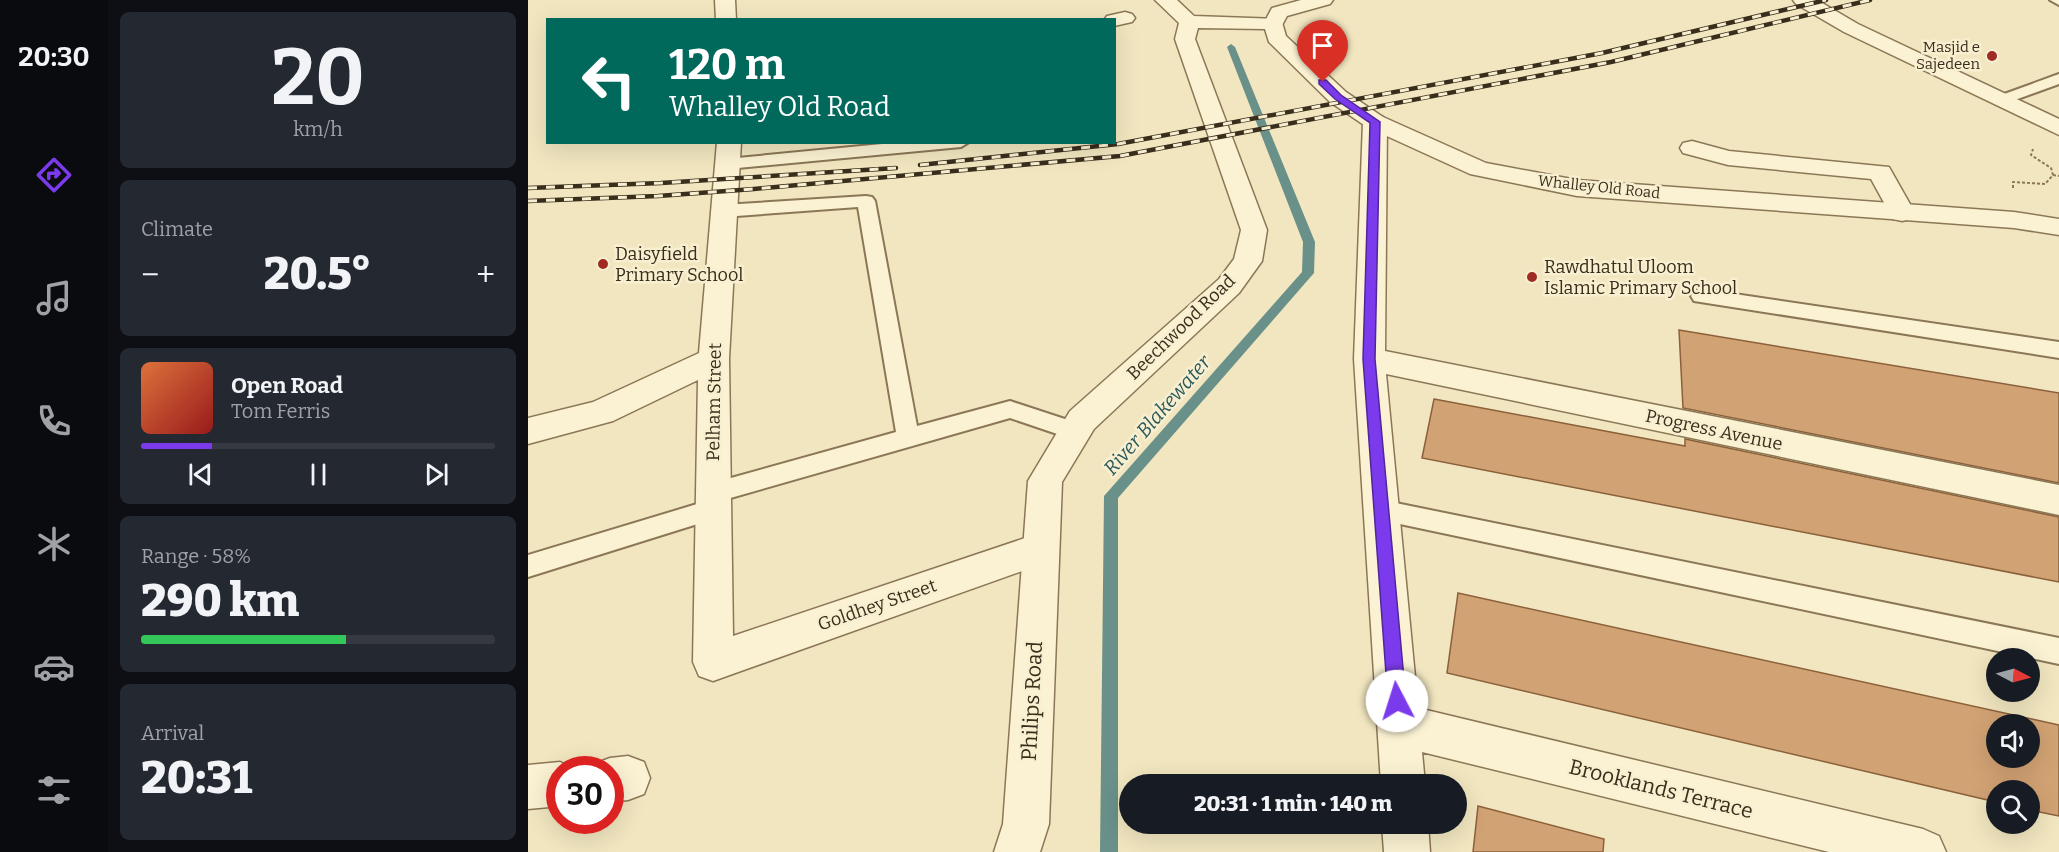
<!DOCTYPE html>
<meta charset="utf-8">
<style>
body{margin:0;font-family:Bitter,serif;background:#242831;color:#f1f3f6;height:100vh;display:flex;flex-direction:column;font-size:22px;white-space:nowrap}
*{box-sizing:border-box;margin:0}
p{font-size:20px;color:#9ea1a6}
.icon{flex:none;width:33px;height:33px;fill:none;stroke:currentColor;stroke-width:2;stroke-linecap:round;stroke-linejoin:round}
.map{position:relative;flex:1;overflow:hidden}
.drawer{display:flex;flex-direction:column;gap:12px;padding:12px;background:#0d0f14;width:420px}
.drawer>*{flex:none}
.banner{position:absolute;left:18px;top:18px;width:570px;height:126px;border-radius:0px;box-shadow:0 6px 24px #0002;background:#00695c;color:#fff;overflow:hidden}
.needle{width:39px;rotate:96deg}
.fabs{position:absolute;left:1458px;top:648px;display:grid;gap:12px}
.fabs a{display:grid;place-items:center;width:54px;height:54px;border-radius:50%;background:#171b24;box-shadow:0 6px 24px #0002;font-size:30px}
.speed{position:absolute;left:18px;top:756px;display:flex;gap:12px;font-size:30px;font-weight:700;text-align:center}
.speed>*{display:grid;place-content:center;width:78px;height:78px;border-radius:50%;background:#171b24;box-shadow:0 6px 24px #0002;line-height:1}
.speed .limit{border:9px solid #d22;background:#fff;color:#111}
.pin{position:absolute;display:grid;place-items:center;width:51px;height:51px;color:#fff;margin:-62px -26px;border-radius:50% 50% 50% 0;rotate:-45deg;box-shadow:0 0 6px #0007}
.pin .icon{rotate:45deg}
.me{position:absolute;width:66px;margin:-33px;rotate:355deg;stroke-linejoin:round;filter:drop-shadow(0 0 4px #0008)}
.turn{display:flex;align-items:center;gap:21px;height:126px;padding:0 24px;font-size:27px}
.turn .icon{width:78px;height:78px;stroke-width:2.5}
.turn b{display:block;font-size:42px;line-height:51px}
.big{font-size:45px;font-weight:800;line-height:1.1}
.drawer .card{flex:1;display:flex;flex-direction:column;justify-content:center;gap:9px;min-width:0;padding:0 21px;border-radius:9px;background:#242831}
.drawer .dial{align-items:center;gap:0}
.dial b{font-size:78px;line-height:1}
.song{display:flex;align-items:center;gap:18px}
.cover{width:72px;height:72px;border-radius:9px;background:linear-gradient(135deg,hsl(20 70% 55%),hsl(0 70% 35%))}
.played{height:6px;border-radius:3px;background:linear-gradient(90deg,#7c3aed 20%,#363941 20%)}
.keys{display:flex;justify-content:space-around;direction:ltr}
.heat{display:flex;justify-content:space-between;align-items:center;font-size:33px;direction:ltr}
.charge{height:9px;border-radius:4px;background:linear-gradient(90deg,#34c759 58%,#363941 0)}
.trip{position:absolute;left:591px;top:774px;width:348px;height:60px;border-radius:30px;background:#171b24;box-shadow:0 6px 24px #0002;font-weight:800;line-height:60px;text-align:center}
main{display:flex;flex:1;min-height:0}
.tabs{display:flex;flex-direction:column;width:108px;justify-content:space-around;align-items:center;background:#090b0e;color:#9ea1a6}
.tabs .icon{width:42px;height:42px}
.tabs .on{color:#7c3aed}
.tabs b{font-size:27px;color:#f1f3f6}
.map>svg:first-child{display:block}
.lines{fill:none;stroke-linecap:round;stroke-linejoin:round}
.stream{fill:#69918a;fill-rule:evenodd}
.building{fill:#d1a273;stroke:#8b613b;stroke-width:1.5;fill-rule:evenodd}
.service-casing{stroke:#8b7756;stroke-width:4}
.minor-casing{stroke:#8b7756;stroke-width:3}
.tertiary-casing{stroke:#8b7756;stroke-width:3}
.path{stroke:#8b7756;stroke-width:2;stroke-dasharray:3 2;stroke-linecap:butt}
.service{fill:#fbf2d3;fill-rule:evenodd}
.minor{fill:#fbf2d3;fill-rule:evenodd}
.tertiary{fill:#fbf2d3;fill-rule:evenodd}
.rail-casing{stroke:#392d1c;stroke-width:4.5}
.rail{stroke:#f8efd0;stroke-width:3;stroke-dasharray:9;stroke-linecap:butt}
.route{fill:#7c3aed;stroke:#51269a;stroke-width:1.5}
.poi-dot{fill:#9e2c23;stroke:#f8efd0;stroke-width:2}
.labels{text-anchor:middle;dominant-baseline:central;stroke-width:5;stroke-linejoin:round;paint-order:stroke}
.far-poi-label{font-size:15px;fill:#392d1c;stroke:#f8efd0;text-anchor:end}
.far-street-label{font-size:15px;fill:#392d1c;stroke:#f8efd0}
.poi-label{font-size:18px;fill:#392d1c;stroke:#f8efd0;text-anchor:start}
.street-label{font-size:18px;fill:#392d1c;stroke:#f8efd0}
.water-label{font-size:20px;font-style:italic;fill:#2a595a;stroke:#f8efd0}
.near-street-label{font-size:21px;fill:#392d1c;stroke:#f8efd0}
</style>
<main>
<nav class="tabs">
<b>20:30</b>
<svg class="icon on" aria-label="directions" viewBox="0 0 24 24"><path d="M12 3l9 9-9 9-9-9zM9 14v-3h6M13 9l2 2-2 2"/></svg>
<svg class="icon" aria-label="music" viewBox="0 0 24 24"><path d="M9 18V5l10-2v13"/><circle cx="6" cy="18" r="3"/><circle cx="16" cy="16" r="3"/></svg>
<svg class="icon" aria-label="phone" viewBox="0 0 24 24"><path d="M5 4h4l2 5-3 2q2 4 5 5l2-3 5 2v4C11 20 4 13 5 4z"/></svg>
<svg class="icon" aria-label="climate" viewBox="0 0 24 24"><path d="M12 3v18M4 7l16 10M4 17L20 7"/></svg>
<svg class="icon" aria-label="car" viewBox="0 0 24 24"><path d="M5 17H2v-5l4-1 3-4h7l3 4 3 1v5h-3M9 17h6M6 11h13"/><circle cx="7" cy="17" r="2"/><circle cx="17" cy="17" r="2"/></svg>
<svg class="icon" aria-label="filters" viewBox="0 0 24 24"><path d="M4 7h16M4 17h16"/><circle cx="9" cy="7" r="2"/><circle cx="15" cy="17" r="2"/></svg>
</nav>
<section class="drawer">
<div class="card dial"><b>20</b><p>km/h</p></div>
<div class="card"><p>Climate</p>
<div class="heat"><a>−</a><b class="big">20.5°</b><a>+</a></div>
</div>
<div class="card">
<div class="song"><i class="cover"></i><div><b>Open Road</b><p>Tom Ferris</p></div></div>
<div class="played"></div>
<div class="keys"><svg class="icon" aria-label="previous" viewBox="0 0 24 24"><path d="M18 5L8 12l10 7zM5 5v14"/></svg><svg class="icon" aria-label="pause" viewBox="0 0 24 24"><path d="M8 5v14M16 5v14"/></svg><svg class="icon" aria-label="next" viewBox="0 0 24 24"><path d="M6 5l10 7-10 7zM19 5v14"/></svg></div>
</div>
<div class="card"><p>Range · 58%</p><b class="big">290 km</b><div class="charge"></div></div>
<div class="card"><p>Arrival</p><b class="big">20:31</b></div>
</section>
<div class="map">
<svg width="1531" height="852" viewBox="0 0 1531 852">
<rect width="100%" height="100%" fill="#f1e6bf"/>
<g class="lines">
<!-- stream -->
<path class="stream" d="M703,44l4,3 80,195 -1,31 -196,225v354h-18l4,-356 198,-224 1,-30 -76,-195z"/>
</g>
<!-- building -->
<path class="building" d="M1151,330l380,63v90l-376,-75z
M906,399l251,47v-7l374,78v65l-637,-124z
M930,593l601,132v91l-29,-6v-20h-34v12l-549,-129zM1468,724h34v34h-34z
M950,806l126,33 -1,13h-130z"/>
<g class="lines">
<!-- service casing -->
<g class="service-casing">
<path id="service" d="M1522,0h9v5z
M1531,74v10l-58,21 -8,-5 3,-3z
M375,142h66l-8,5 -234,22 -6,-1 -2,-4 2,-4 6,-1z
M338,196l6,1 3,4 42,225 93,-25 73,24 3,6 -3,6 -8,3 -65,-22 -290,83 6,8 -3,7 -195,61v-22l179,-54 -6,-8 4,-7 8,-3 183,-51 -38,-225 -135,10 -6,-2 -3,-4 3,-4 6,-2z
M1173,289l358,53v16l-365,-57 -3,-5 3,-5z
M853,500l678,138v26l-678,-144 -9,-3 -3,-7 3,-7z"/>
</g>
<!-- minor casing -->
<g class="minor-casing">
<path id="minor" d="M187,0h20l1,20h-20z
M773,0h32l-3,4 -43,12 -6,11h-14l-3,-4 8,-15z
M1265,0h24l41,24 201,95v16l-215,-103 -48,-28z
M597,12l7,2 3,4 -3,4 -18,4v-6h-10l3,-4z
M847,115l8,2 4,5 -2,229 674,134v30l-673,-141 32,334 505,121 16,7 7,16h-117l-407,-100 3,32h-44l-27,-425 9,-237 4,-5z
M1164,141l37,10 160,16 26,46 -4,6 -9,2 -9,-2 -22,-40 -143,-14 -45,-12 -3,-5 3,-5z
M189,142h24l-12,217 4,277 307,-103 13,5 5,11 -5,11 -340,121 -14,-5 -6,-14 5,-282 -85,41 -85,23v-26l65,-16 106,-49z
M100,756l16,6 6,16 -6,16 -16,6 -18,2v-32h-18l2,-6 16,-6z
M32,762l16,8h-16v36l-32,3v-44z
M854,824h46l2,28h-46z"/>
</g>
<!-- tertiary casing -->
<g class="tertiary-casing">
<path id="tertiary" d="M627,0h22l17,16 87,3 5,17 60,56 37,25 103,46 91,17 437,32 45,7v16l-45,-7 -437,-32 -107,-22 -103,-47 -37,-25 -61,-60 -4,-13 -67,-1 -3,11 72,191 -5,31 -23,32 -145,136 -32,53 -13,342 -9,28h-46l9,-28 25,-343 42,-70 149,-132 15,-20 7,-29 -66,-191 4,-16z"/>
</g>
<!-- path -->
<path class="path" d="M1525,175l6,1
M1485,188v-6l32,2 8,-9 -2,-7 -20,-13 2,-6"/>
<!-- service -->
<use href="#service" class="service"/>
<!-- minor -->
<use href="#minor" class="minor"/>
<!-- tertiary -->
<use href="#tertiary" class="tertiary"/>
<!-- rail casing -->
<g class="rail-casing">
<path id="rail" d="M392,165l198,-21 484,-91 224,-53
M0,188l133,-5 235,-15
M0,201l130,-5 96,-7 366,-33 491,-94 259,-62"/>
</g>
<!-- rail -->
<use href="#rail" class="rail"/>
</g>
<!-- route -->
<path class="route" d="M791,80h7l15,15 39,27 -5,237 31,342 -3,6 -6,3 -6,-3 -3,-6 -25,-342 7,-236 -35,-24 -16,-15z"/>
<!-- markers -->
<g class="poi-dot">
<circle cx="1464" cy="56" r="6"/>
<circle cx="75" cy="264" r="6"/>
<circle cx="1004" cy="277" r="6"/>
</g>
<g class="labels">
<!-- far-poi labels -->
<g class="far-poi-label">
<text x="1452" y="47">Masjid e<tspan x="1452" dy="17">Sajedeen</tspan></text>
</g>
<!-- far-street labels -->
<g class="far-street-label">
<text transform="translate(1071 187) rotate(6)">Whalley Old Road</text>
</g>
<!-- poi labels -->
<g class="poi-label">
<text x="87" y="254">Daisyfield<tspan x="87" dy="21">Primary School</tspan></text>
<text x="1016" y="267">Rawdhatul Uloom<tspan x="1016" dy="21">Islamic Primary School</tspan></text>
</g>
<!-- street labels -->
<g class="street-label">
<text transform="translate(653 327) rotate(-44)">Beechwood Road</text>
<text transform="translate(186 402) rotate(-89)">Pelham Street</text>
<text transform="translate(1186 430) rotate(12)">Progress Avenue</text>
<text transform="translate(349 605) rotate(-19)">Goldhey Street</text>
</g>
<!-- water labels -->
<g class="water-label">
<text transform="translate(629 415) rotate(-49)">River Blakewater</text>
</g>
<!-- near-street labels -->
<g class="near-street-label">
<text transform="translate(504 701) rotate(-87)">Philips Road</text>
<text transform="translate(1133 789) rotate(14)">Brooklands Terrace</text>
</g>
</g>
</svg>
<div class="fabs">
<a><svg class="needle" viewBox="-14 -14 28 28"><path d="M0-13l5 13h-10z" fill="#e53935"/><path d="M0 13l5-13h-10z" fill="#9ea1a6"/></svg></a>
<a><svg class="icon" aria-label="sound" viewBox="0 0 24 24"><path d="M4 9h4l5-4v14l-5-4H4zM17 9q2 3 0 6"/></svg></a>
<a><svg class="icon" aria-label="search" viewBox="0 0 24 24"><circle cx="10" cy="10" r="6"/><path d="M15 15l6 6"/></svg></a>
</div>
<div class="speed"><div class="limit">30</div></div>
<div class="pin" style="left:795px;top:82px;background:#d93025"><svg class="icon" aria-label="arrive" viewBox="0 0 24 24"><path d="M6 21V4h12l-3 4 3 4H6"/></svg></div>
<svg class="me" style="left:869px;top:701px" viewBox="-20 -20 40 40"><circle r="19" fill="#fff"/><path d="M0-13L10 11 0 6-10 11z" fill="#7c3aed"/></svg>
<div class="trip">20:31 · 1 min · 140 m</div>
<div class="banner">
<div class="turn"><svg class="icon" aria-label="left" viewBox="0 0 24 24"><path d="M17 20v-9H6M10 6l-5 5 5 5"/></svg><div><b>120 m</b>Whalley Old Road</div></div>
</div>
</div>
</main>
